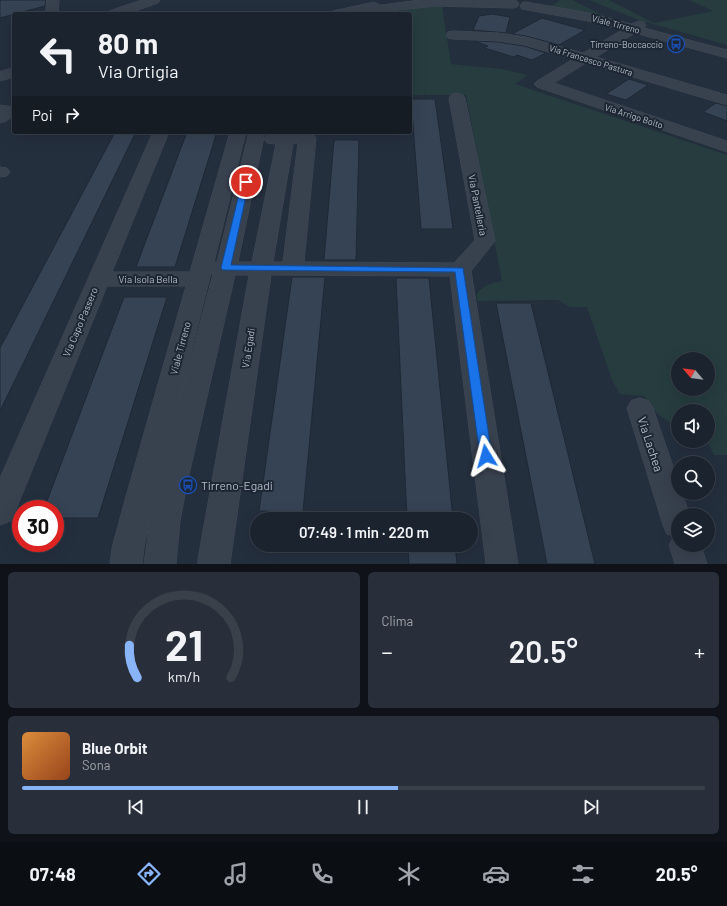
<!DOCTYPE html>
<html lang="it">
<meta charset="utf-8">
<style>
body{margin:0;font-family:Barlow,sans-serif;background:#282f3a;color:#f1f3f6;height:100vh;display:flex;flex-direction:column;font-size:15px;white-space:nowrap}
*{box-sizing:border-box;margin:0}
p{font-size:13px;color:#a0a4aa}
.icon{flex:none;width:22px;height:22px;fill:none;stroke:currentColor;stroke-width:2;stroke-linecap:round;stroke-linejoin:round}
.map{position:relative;height:564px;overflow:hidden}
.sheet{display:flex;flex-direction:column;gap:8px;padding:8px;background:#0f1319;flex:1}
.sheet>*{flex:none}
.banner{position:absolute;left:12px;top:12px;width:400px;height:122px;border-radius:4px;box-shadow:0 4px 16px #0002,0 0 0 1px #39404a;background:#1b232e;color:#f1f3f6;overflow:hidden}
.needle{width:26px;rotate:299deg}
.tools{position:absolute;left:671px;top:352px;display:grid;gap:8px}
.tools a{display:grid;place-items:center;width:44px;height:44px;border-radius:50%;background:#1b232e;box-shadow:0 4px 16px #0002,0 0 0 1px #39404a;font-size:20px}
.speed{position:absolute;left:12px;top:500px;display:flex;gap:8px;font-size:20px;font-weight:700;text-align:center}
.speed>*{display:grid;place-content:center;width:52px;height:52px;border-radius:50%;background:#1b232e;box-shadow:0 4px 16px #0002,0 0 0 1px #39404a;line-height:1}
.speed .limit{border:6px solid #d22;background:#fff;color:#111}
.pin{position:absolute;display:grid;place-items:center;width:34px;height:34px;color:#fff;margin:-17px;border:2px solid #fff;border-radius:50%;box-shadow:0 1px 4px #0007}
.me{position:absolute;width:44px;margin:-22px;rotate:352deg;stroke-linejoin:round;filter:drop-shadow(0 0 3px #0008)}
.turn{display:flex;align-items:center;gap:14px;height:84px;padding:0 20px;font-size:18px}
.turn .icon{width:52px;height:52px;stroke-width:2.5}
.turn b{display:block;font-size:28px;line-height:34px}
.then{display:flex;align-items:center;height:38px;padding:0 20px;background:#0003;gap:8px;font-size:15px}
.big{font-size:30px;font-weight:600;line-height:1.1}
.sheet .tile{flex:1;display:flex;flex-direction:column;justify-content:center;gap:6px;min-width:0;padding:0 14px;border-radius:6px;background:#282f3a}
.sheet .dial{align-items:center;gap:0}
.dial svg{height:104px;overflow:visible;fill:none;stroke:#39404a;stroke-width:7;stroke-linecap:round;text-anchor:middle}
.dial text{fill:#f1f3f6;stroke:none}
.song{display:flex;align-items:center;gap:12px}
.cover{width:48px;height:48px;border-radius:6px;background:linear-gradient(135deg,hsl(30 70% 55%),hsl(20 70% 35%))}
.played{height:4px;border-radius:2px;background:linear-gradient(90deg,#8ab4f8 55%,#39404a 55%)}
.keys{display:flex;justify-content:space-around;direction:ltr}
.heat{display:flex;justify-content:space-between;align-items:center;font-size:22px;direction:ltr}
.sheet .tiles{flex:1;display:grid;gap:8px;grid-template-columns:1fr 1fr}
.tile:last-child{grid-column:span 2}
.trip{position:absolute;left:250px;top:512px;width:228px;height:40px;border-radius:20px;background:#1b232e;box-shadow:0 4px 16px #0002,0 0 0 1px #39404a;font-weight:600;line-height:40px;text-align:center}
.menu{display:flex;height:64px;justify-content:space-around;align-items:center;background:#0b0e12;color:#a0a4aa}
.menu .icon{width:28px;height:28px}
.menu .on{color:#8ab4f8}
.menu b{font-size:18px;color:#f1f3f6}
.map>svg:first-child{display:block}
.green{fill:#263c3f;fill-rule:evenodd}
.building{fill:#364354;stroke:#1f2835}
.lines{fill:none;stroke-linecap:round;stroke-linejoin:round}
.minor-casing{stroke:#414a57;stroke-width:1}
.minor{fill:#38414e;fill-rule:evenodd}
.route{fill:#1a73e8;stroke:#114b97}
.labels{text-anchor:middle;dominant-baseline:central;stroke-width:4;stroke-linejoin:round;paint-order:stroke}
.far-street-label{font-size:9px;fill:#b4bcc9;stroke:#1d2633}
.far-poi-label{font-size:9px;fill:#b4bcc9;stroke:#1d2633;text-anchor:end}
.street-label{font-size:10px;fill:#b4bcc9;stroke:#1d2633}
.near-street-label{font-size:12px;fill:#b4bcc9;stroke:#1d2633}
.near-poi-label{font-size:12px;fill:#b4bcc9;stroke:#1d2633;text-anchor:start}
</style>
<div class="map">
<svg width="727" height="564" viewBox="0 0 727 564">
<rect width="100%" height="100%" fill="#242f3e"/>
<!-- green -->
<path class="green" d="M560,0h12l43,21 -69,-15 9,-2z
M589,0h20l45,23 59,-12 -24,-11h38v45l-88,-25z
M442,6l9,58 51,5 26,6 -13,9 212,71v300h-13l-7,-14 1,-30h-30v16c-16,-9 -25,-15 -34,-31l-24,-2 -8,-14 -25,-73h-17l-12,-7 -81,1v-8c8,-8 14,-10 25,-12l-36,-186h-56v-81h-36l49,-7zM678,359h30v30h-30z"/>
<!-- building -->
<path class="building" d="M0,0h46l-1,6 -45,12z
M492,14l18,3 -4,16 -33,-3 6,-14z
M542,18l43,12 -26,15 -33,-9 -14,-2z
M474,41l24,1 26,4 22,7 -14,7 -15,-5 -3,2 -30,-9 4,-2z
M629,79l19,6 -22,15 -20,-6z
M411,99h24l18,130h-32z
M716,103l11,3v15l-24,-9z
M115,132h21l-136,279v-63z
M187,132h30l-42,135h-39z
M334,140h25l-3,120h-32z
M292,277h33l-22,235 -44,-1z
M396,278h33l24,241h-46z
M124,297h43l-69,221h-43v-9h-11z
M496,303h35l64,261h-48z
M408,545h47l2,19h-48z"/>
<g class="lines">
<!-- minor casing -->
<g class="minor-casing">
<path id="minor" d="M47,0h12l-1,14h-12z
M142,0h18l-2,3 -31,11h-18l1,-3z
M420,0h88l9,1 2,3 -2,3 -4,1 -77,-2 -38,4 -22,4h-44l1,-3 41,-9 6,3z
M526,2l63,11 42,11 8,-3 5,1 2,3 -2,3 83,22v8l-92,-25 -39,24 131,38v10l-141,-42 -32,20 173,58v11l-190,-65 -3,-3 3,-3 36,-22 -49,-14 -26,-4 -45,-2 -5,-1 -2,-3 2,-3 5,-1 45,2 28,4 57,16 39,-23 -34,-9 -66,-12 -2,-3 2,-3z
M14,68v9l-14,4v-9z
M457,93l6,2 2,3 30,143 -24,30 47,293h-32l-36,-288 -179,-1 -41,289h-32v-5l51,-284h-14l-47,204 -8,42 -4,43h-32l7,-49 -7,33 -2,16h-32l2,-16 13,-48 61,-214h-79l-92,226 -4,9 -11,4v-47l153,-346h16l-57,140h78l40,-140h16l-32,130h3l32,-130h16l-27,130h14l24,-118 -9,-1 -3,-4 3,-4 11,-1 1,-2h16v1l18,1 3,4 -12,124 150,1 21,-23 -26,-142 2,-3zM298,143l-15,119h-10l20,-118zM211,274h2l-43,164z
M0,105l14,2v9l-8,5 -6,2z
M0,167l7,1 3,4 -3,4 -7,1z
M640,398l9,3 4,7 25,73v12h4l8,22h-12v30h23l6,19h-32l-6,-19 5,-9 -7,-2 -4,-9 -36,-117 4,-7z"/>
</g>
<!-- minor -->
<use href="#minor" class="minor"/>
</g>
<!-- route -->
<path class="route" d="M246,179l3,3 -18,83 232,3 29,188 -2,3 -4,1 -4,-1 -2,-3 -25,-184 -232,-2 -2,-2 21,-86z"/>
<!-- icons -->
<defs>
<g id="bus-ring" transform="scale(0.9)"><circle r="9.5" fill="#1d2633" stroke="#1a4fb4" stroke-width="1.5"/><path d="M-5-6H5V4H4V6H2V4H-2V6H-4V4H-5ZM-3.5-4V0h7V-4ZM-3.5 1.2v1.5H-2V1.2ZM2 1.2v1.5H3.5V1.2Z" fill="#1a4fb4"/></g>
</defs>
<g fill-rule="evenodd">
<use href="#bus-ring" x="676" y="44"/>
<use href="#bus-ring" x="188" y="485"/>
</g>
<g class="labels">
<!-- far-street labels -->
<g class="far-street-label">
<text transform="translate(616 24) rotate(15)">Viale Tirreno</text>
<text transform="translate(591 60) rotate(17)">Via Francesco Pastura</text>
<text transform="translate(634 116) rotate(18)">Via Arrigo Boito</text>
</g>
<!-- far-poi labels -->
<g class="far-poi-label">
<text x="663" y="44">Tirreno-Boccaccio</text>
</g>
<!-- street labels -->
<g class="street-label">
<text transform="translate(478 205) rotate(79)">Via Pantelleria</text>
<text x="148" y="279">Via Isola Bella</text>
<text transform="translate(80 322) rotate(-67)">Via Capo Passero</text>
<text transform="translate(180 348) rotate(-75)">Viale Tirreno</text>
<text transform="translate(248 348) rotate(-81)">Via Egadi</text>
</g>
<!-- near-street labels -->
<g class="near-street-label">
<text transform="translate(651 444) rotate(72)">Via Lachea</text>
</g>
<!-- near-poi labels -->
<g class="near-poi-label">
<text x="201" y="485">Tirreno-Egadi</text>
</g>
</g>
</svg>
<div class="tools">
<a><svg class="needle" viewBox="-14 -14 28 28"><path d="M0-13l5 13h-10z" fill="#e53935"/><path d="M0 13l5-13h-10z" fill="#a0a4aa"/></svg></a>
<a><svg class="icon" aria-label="sound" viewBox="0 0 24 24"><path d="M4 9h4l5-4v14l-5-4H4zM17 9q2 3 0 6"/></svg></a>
<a><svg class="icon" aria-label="search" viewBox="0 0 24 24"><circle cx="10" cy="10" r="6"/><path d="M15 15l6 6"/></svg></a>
<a><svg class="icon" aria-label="layers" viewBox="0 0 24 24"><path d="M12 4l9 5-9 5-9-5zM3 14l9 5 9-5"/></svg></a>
</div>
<div class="speed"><div class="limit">30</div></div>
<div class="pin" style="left:246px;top:182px;background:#d93025"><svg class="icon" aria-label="arrive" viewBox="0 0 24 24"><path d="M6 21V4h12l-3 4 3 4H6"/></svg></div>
<svg class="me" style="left:486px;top:456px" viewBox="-20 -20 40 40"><path d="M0-17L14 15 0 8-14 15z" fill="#1a73e8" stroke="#fff" stroke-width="4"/></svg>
<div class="trip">07:49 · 1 min · 220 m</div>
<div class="banner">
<div class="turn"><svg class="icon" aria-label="left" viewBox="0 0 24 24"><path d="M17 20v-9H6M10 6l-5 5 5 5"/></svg><div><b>80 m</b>Via Ortigia</div></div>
<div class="then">Poi<svg class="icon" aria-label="right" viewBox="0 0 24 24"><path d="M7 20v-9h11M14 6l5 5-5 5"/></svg></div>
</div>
</div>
<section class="sheet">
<div class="tiles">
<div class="tile dial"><svg viewBox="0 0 100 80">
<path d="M14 69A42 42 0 1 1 86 69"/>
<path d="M14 69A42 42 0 0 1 8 44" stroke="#8ab4f8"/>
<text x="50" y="56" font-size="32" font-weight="700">21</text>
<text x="50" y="72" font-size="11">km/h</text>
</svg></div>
<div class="tile"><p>Clima</p>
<div class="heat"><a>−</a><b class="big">20.5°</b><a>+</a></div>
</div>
<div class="tile">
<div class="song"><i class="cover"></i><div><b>Blue Orbit</b><p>Sona</p></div></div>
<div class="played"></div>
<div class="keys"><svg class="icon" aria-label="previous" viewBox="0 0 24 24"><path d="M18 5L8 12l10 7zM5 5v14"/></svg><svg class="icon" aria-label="pause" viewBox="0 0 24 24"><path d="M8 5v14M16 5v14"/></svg><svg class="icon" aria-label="next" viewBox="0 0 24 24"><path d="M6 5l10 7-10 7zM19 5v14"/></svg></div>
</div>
</div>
</section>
<nav class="menu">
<b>07:48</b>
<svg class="icon on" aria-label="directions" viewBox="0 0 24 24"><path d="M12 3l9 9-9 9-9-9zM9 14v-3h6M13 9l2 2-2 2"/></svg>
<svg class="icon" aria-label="music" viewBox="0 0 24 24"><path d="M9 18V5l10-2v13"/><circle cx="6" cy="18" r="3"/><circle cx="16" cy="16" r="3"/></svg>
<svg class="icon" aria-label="phone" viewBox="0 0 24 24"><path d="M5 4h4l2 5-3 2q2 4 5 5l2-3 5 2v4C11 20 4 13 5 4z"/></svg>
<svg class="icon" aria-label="climate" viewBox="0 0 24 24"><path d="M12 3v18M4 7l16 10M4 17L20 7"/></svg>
<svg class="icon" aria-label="car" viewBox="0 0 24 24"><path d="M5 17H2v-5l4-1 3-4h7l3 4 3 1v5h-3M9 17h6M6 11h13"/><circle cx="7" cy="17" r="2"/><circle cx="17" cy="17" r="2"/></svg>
<svg class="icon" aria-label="filters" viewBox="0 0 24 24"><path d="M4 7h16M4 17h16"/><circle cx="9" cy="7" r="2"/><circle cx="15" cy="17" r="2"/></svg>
<b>20.5°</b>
</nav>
